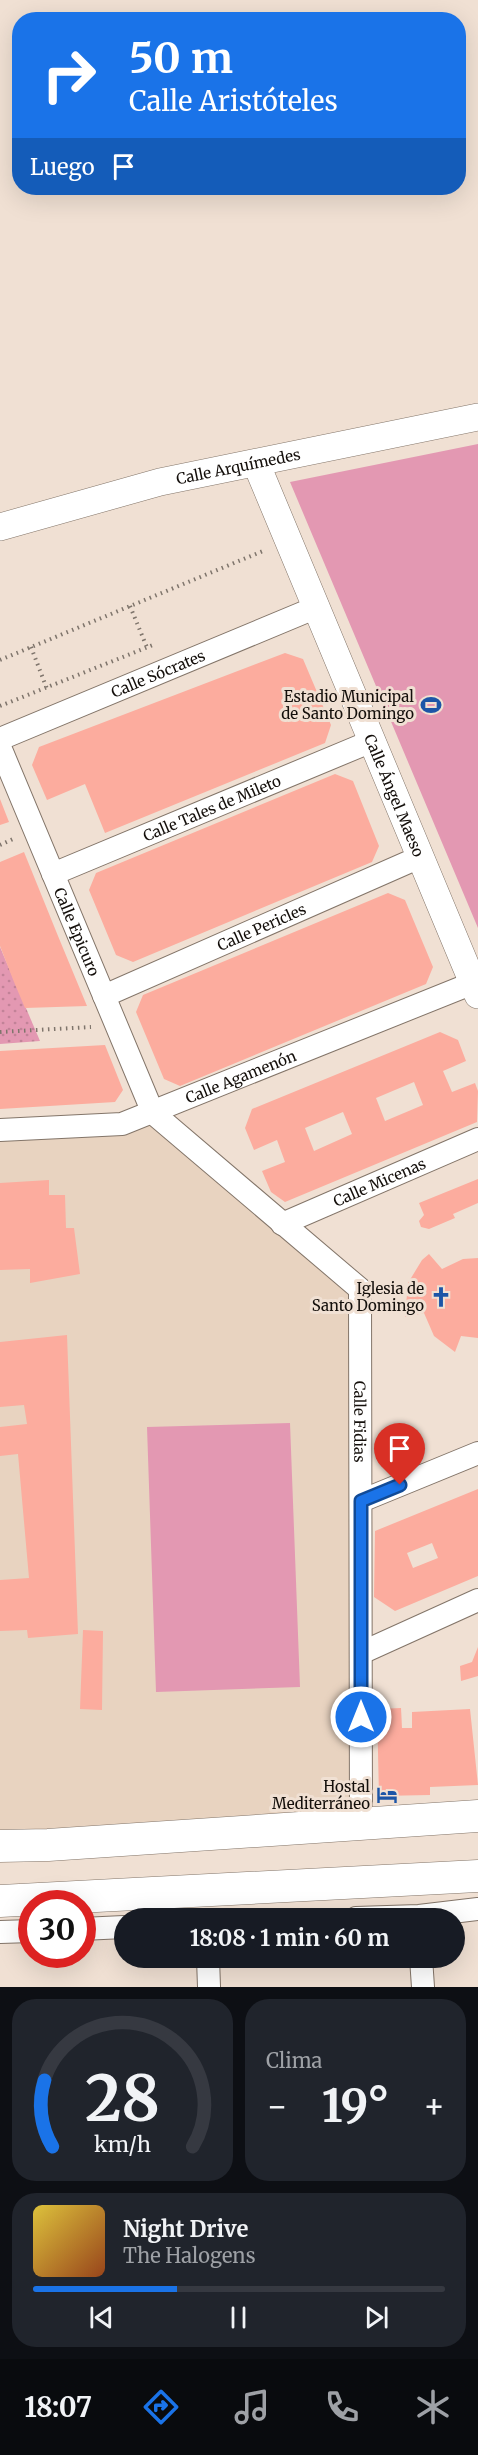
<!DOCTYPE html>
<html lang="es">
<meta charset="utf-8">
<style>
body{margin:0;font-family:Merriweather,serif;background:#20242c;color:#f1f3f6;height:100vh;display:flex;flex-direction:column;font-size:22px;white-space:nowrap}
*{box-sizing:border-box;margin:0}
p{font-size:20px;color:#9ea1a6}
.icon{flex:none;width:33px;height:33px;fill:none;stroke:currentColor;stroke-width:2;stroke-linecap:round;stroke-linejoin:round}
.map{position:relative;height:1987px;overflow:hidden}
.side{display:flex;flex-direction:column;gap:12px;padding:12px;background:#0d0f14;flex:1}
.side>*{flex:none}
.top-card{position:absolute;left:12px;top:12px;width:454px;height:183px;border-radius:24px;box-shadow:0 6px 24px #0002;background:#1a73e8;color:#fff;overflow:hidden}
.speed{position:absolute;left:18px;top:1890px;display:flex;gap:12px;font-size:30px;font-weight:700;text-align:center}
.speed>*{display:grid;place-content:center;width:78px;height:78px;border-radius:50%;background:#171b24;box-shadow:0 6px 24px #0002;line-height:1}
.speed .limit{border:9px solid #d22;background:#fff;color:#111}
.pin{position:absolute;display:grid;place-items:center;width:51px;height:51px;color:#fff;margin:-62px -26px;border-radius:50% 50% 50% 0;rotate:-45deg;box-shadow:0 0 6px #0007}
.pin .icon{rotate:45deg}
.me{position:absolute;width:66px;margin:-33px;rotate:0deg;stroke-linejoin:round;filter:drop-shadow(0 0 4px #0008)}
.turn{display:flex;align-items:center;gap:21px;height:126px;padding:0 18px;font-size:27px}
.turn .icon{width:78px;height:78px;stroke-width:2.5}
.turn b{display:block;font-size:42px;line-height:51px}
.then{display:flex;align-items:center;height:57px;padding:0 18px;background:#0003;gap:12px;font-size:22px}
.big{font-size:45px;font-weight:700;line-height:1.1}
.side .card{flex:1;display:flex;flex-direction:column;justify-content:center;gap:9px;min-width:0;padding:0 21px;border-radius:24px;background:#20242c}
.side .dial{align-items:center;gap:0}
.dial svg{height:156px;overflow:visible;fill:none;stroke:#363941;stroke-width:7;stroke-linecap:round;text-anchor:middle}
.dial text{fill:#f1f3f6;stroke:none}
.song{display:flex;align-items:center;gap:18px}
.cover{width:72px;height:72px;border-radius:9px;background:linear-gradient(135deg,hsl(50 70% 55%),hsl(20 70% 35%))}
.played{height:6px;border-radius:3px;background:linear-gradient(90deg,#1a73e8 35%,#363941 35%)}
.keys{display:flex;justify-content:space-around;direction:ltr}
.heat{display:flex;justify-content:space-between;align-items:center;font-size:33px;direction:ltr}
.side .tiles{flex:1;display:grid;gap:12px;grid-template-columns:1fr 1fr}
.card:last-child{grid-column:span 2}
.trip{position:absolute;left:114px;top:1908px;width:351px;height:60px;border-radius:30px;background:#171b24;box-shadow:0 6px 24px #0002;font-weight:700;line-height:60px;text-align:center}
.dock{display:flex;height:96px;justify-content:space-around;align-items:center;background:#090b0e;color:#9ea1a6}
.dock .icon{width:42px;height:42px}
.dock .on{color:#1a73e8}
.dock b{font-size:27px;color:#f1f3f6}
.map>svg:first-child{display:block}
.built{fill:#e8d3c0}
.grass{fill:#e398b2}
.park{fill:url(#park-dots)}
.building{fill:#fcac9e;fill-rule:evenodd}
.lines{fill:none;stroke-linecap:round;stroke-linejoin:round}
.minor-casing{stroke:#837569;stroke-width:24}
.tertiary-casing{stroke:#837569;stroke-width:28}
.secondary-casing{stroke:#837569;stroke-width:33}
.path{stroke:#7f756c;stroke-width:4;stroke-dasharray:1.5 4.5;stroke-linecap:butt}
.minor{stroke:#fff;stroke-width:22}
.tertiary{stroke:#fff;stroke-width:27}
.secondary{stroke:#fff;stroke-width:32}
.route-casing{stroke:#114b97;stroke-width:15}
.route{stroke:#1a73e8;stroke-width:10}
.labels{text-anchor:middle;dominant-baseline:central;stroke-width:6;stroke-linejoin:round;paint-order:stroke}
.street-label{font-size:15px;fill:#140f0b;stroke:#f0e0d3}
.poi-label{font-size:15px;fill:#140f0b;stroke:#f0e0d3;text-anchor:end}
</style>
<div class="map">
<svg width="478" height="1987" viewBox="0 0 478 1987">
<defs>
<pattern id="park-dots" width="8" height="8" patternUnits="userSpaceOnUse" patternTransform="scale(1.5)"><rect width="8" height="8" fill="#e398b2"/><path d="M2 2h.1M6 6h.1" fill="none" stroke="#c28298" stroke-width="1.8" stroke-linecap="round"/></pattern>
</defs>
<rect width="100%" height="100%" fill="#f0e0d3"/>
<!-- built -->
<path class="built" d="M153,1113l207,176 1,535 -361,22v-716z"/>
<!-- grass -->
<path class="grass" d="M478,444v484l-188,-446z
M290,1423l10,264 -144,5 -9,-265z"/>
<!-- park -->
<path class="park" d="M0,947l40,94 -40,3z"/>
<!-- building -->
<path class="building" d="M285,653l18,6 28,66 -6,18 -220,90 -20,-49 -38,16 -15,-35 7,-18z
M335,774l18,7 26,65 -7,16 -239,100 -17,-7 -27,-65 7,-17z
M0,799l9,23 -9,3z
M24,852l34,84 29,70 -62,2 -11,-26 -14,-36v-84z
M388,893l17,7 28,67 -7,17 -246,102 -16,-7 -28,-67 7,-17z
M440,1032l18,8 8,21 -23,10 9,21 23,-9 3,8 -1,31 -192,80 -14,-10 -9,-21 23,-9 -8,-22 -23,10 -9,-22 7,-19zM414,1082l9,23 -38,16 -9,-23zM343,1112l9,22 -38,17 -9,-23z
M105,1045l18,45 -8,12 -115,7v-58z
M478,1179v24l-25,11 2,4 -26,11 -8,-2 -2,-6 5,-6 -5,-12z
M49,1180v15h16l1,33h8l6,46 -50,9v-14l-30,1v-87z
M429,1254l13,15 21,-10 15,-1v80l-17,-2 -6,16 -21,-16 -10,-23 -19,4 3,-34 14,-23z
M67,1335l11,299 -50,4 -1,-8 -27,1v-51l29,-2 -11,-124 -18,2v-29l27,-3 -3,-19 -24,2v-65z
M478,1489v87l-83,35 -21,-14 1,-66zM432,1543l6,15 -25,10 -6,-15z
M83,1630l20,1 -1,79 -22,-1z
M478,1647v29l-17,5 -1,-15 12,-4z
M401,1708l1,20h10v-16l58,-3 8,76 -48,2v8l-51,1 -2,-87z"/>
<g class="lines">
<!-- minor casing -->
<g class="minor-casing">
<g id="minor">
<path id="s1" d="M0,739l317,-132"/>
<path id="s2" d="M0,747l153,366 207,176 1,535"/>
<path id="s3" d="M53,874l319,-133"/>
<path id="s4" d="M104,996l316,-139"/>
<path id="s5" d="M0,1130l122,-6 351,-141"/>
<path id="s6" d="M282,1224l196,-85"/>
<path d="M361,1501l117,-48"/>
<path d="M361,1653l117,-53"/>
<path d="M356,1918l63,-2 59,-7"/>
<path d="M82,1929l42,-2"/>
<path d="M0,1932l32,-1"/>
<path d="M208,1958l1,29"/>
<path d="M421,1958l2,29"/>
</g>
</g>
<!-- tertiary casing -->
<g class="tertiary-casing">
<g id="tertiary">
<path id="s7" d="M256,463l222,532"/>
<path id="s8" d="M0,527l160,-45 318,-65"/>
</g>
</g>
<!-- secondary casing -->
<g class="secondary-casing">
<path id="secondary" d="M0,1846l48,-1 430,-29
M0,1901l478,-25"/>
</g>
<!-- path -->
<path class="path" d="M130,606l18,44
M31,647l16,42
M0,660l263,-109
M0,706l153,-61
M0,845l13,-6
M0,1032l91,-5"/>
<!-- minor -->
<use href="#minor" class="minor"/>
<!-- tertiary -->
<use href="#tertiary" class="tertiary"/>
<!-- secondary -->
<use href="#secondary" class="secondary"/>
</g>
<g class="lines">
<!-- route casing -->
<g class="route-casing">
<path id="route" d="M361,1717v-216l39,-16"/>
</g>
<!-- route -->
<use href="#route" class="route"/>
</g>
<!-- icons -->
<defs>
<g id="stadium-bare" transform="scale(1.62)"><path d="M0-5a6.5 5 0 1 0 0 10a6.5 5 0 1 0 0-10ZM-3.5-1.8h7v3.6h-7Z" fill="#1c55a7" stroke="#f0e0d3" stroke-width="2.5" paint-order="stroke"/></g>
<g id="church-bare" transform="scale(1.62)"><path d="M-1.2-6h2.4v3.5h3.3v2.4h-3.3V6h-2.4V-.1h-3.3v-2.4h3.3Z" fill="#1c55a7" stroke="#f0e0d3" stroke-width="2.5" paint-order="stroke"/></g>
<g id="hotel-bare" transform="scale(1.62)"><path d="M-6-4.5h1.5V1H6V5H4.5V3h-9V5H-6ZM-4 0a1.8 1.8 0 1 1 3.6 0ZM.5 0V-2.5h3Q6-2.5 6 0Z" fill="#1c55a7" stroke="#f0e0d3" stroke-width="2.5" paint-order="stroke"/></g>
</defs>
<g fill-rule="evenodd">
<use href="#stadium-bare" x="431" y="705"/>
<use href="#church-bare" x="441" y="1297"/>
<use href="#hotel-bare" x="387" y="1795"/>
</g>
<g class="labels">
<!-- street labels -->
<g class="street-label">
<text stroke="none"><textPath href="#s8" startOffset="246">Calle Arquímedes</textPath></text>
<text stroke="none"><textPath href="#s1" startOffset="171">Calle Sócrates</textPath></text>
<text stroke="none"><textPath href="#s7" startOffset="360">Calle Ángel Maeso</textPath></text>
<text stroke="none"><textPath href="#s3" startOffset="172">Calle Tales de Mileto</textPath></text>
<text stroke="none"><textPath href="#s4" startOffset="172">Calle Pericles</textPath></text>
<text stroke="none"><textPath href="#s2" startOffset="200">Calle Epicuro</textPath></text>
<text stroke="none"><textPath href="#s5" startOffset="250">Calle Agamenón</textPath></text>
<text stroke="none"><textPath href="#s6" startOffset="106">Calle Micenas</textPath></text>
<text stroke="none"><textPath href="#s2" startOffset="801">Calle Fidias</textPath></text>
</g>
<!-- poi labels -->
<g class="poi-label">
<text x="414" y="696">Estadio Municipal<tspan x="414" dy="17">de Santo Domingo</tspan></text>
<text x="424" y="1288">Iglesia de<tspan x="424" dy="17">Santo Domingo</tspan></text>
<text x="370" y="1786">Hostal<tspan x="370" dy="17">Mediterráneo</tspan></text>
</g>
</g>
</svg>
<div class="speed"><div class="limit">30</div></div>
<div class="pin" style="left:400px;top:1485px;background:#d93025"><svg class="icon" aria-label="arrive" viewBox="0 0 24 24"><path d="M6 21V4h12l-3 4 3 4H6"/></svg></div>
<svg class="me" style="left:361px;top:1717px" viewBox="-20 -20 40 40"><circle r="17" fill="#1a73e8" stroke="#fff" stroke-width="3"/><path d="M0-11L8 9 0 5-8 9z" fill="#fff"/></svg>
<div class="trip">18:08 · 1 min · 60 m</div>
<div class="top-card">
<div class="turn"><svg class="icon" aria-label="right" viewBox="0 0 24 24"><path d="M7 20v-9h11M14 6l5 5-5 5"/></svg><div><b>50 m</b>Calle Aristóteles</div></div>
<div class="then">Luego<svg class="icon" aria-label="arrive" viewBox="0 0 24 24"><path d="M6 21V4h12l-3 4 3 4H6"/></svg></div>
</div>
</div>
<section class="side">
<div class="tiles">
<div class="card dial"><svg viewBox="0 0 100 80">
<path d="M14 69A42 42 0 1 1 86 69"/>
<path d="M14 69A42 42 0 0 1 10 35" stroke="#1a73e8"/>
<text x="50" y="56" font-size="32" font-weight="700">28</text>
<text x="50" y="72" font-size="11">km/h</text>
</svg></div>
<div class="card"><p>Clima</p>
<div class="heat"><a>−</a><b class="big">19°</b><a>+</a></div>
</div>
<div class="card">
<div class="song"><i class="cover"></i><div><b>Night Drive</b><p>The Halogens</p></div></div>
<div class="played"></div>
<div class="keys"><svg class="icon" aria-label="previous" viewBox="0 0 24 24"><path d="M18 5L8 12l10 7zM5 5v14"/></svg><svg class="icon" aria-label="pause" viewBox="0 0 24 24"><path d="M8 5v14M16 5v14"/></svg><svg class="icon" aria-label="next" viewBox="0 0 24 24"><path d="M6 5l10 7-10 7zM19 5v14"/></svg></div>
</div>
</div>
</section>
<nav class="dock">
<b>18:07</b>
<svg class="icon on" aria-label="directions" viewBox="0 0 24 24"><path d="M12 3l9 9-9 9-9-9zM9 14v-3h6M13 9l2 2-2 2"/></svg>
<svg class="icon" aria-label="music" viewBox="0 0 24 24"><path d="M9 18V5l10-2v13"/><circle cx="6" cy="18" r="3"/><circle cx="16" cy="16" r="3"/></svg>
<svg class="icon" aria-label="phone" viewBox="0 0 24 24"><path d="M5 4h4l2 5-3 2q2 4 5 5l2-3 5 2v4C11 20 4 13 5 4z"/></svg>
<svg class="icon" aria-label="climate" viewBox="0 0 24 24"><path d="M12 3v18M4 7l16 10M4 17L20 7"/></svg>
</nav>
